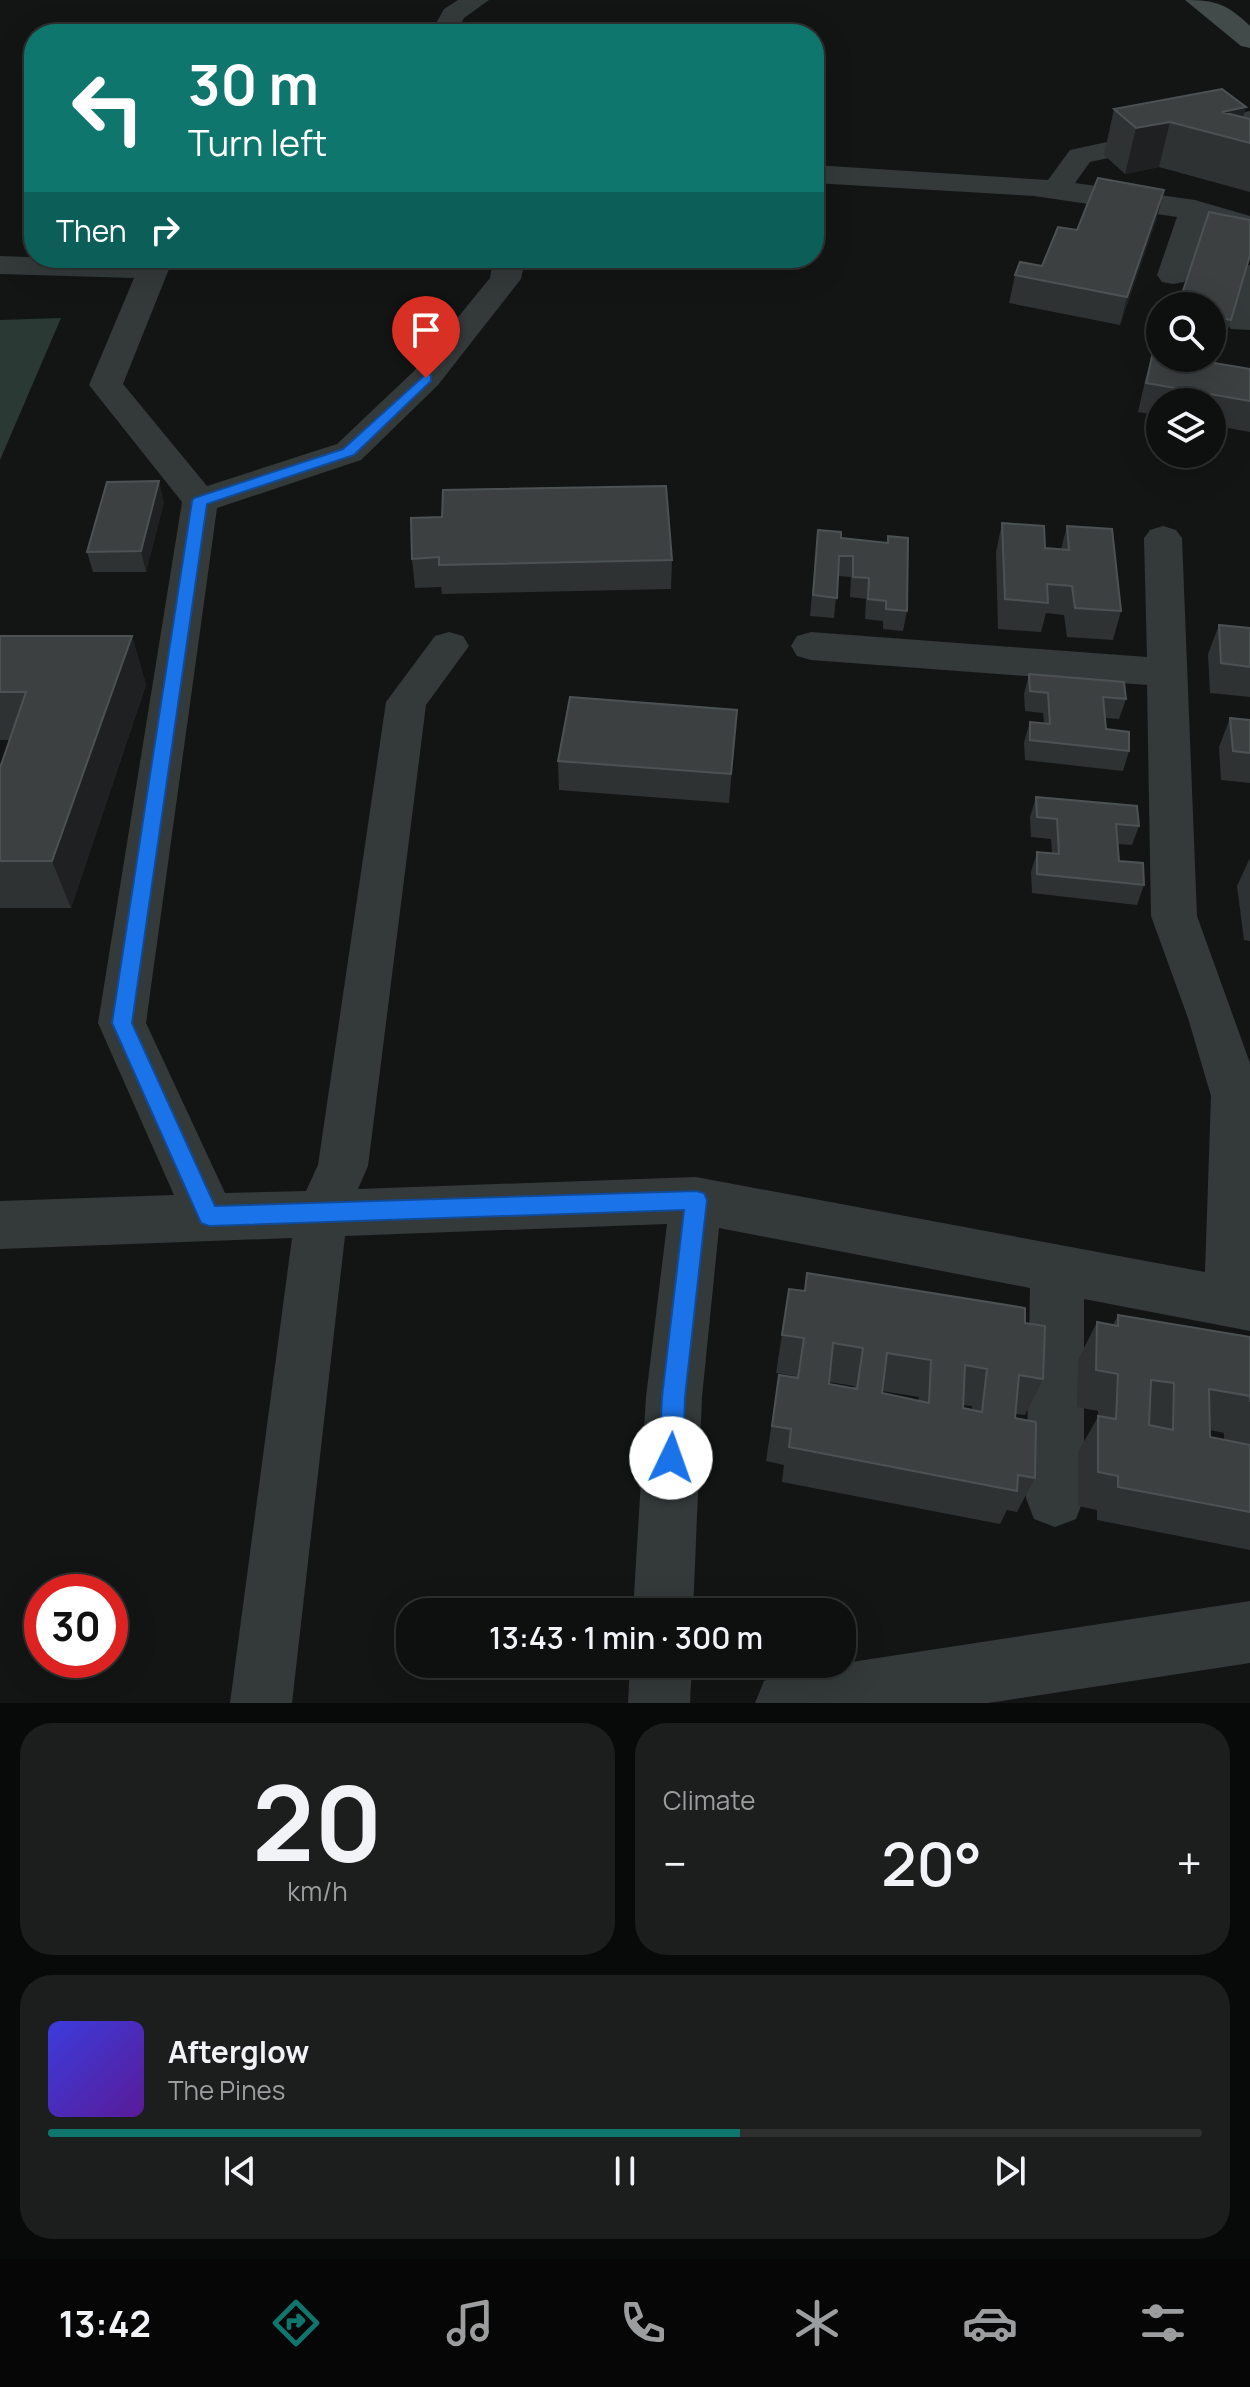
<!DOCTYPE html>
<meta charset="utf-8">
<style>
body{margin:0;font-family:Manrope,sans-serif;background:#1c1e1e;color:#f1f3f6;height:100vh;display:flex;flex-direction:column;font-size:30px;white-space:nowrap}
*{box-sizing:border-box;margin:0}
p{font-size:26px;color:#9b9d9f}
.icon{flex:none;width:44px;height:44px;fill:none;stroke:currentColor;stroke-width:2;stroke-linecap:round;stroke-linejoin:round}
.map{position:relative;height:1703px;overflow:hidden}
.sheet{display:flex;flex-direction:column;gap:20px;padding:20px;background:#080909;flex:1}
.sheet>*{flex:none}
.hud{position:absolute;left:24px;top:24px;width:800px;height:244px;border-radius:32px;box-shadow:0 8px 32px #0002,0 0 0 2px #2e3030;background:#0f766e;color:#fff;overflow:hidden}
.controls{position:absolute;left:1146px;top:292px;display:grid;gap:16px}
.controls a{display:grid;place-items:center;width:80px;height:80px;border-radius:50%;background:#0e1010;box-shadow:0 8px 32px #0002,0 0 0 2px #2e3030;font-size:40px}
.speed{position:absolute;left:24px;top:1574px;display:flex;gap:16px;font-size:40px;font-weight:700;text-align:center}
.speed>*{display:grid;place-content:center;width:104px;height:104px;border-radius:50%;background:#0e1010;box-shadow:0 8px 32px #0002,0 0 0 2px #2e3030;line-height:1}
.speed .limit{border:12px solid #d22;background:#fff;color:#111}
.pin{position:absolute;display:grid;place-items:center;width:68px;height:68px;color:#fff;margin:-82px -34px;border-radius:50% 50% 50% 0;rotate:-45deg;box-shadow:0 0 8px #0007}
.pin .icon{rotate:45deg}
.me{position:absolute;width:88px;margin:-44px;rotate:3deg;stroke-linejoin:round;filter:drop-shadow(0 0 6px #0008)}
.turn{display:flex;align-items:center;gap:28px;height:168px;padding:0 32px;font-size:36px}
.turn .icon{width:104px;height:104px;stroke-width:2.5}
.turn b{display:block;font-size:56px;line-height:68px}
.then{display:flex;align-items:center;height:76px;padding:0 32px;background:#0003;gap:16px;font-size:30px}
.big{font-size:60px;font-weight:600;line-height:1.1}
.sheet .tile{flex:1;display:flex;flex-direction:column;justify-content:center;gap:12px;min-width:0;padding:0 28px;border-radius:32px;background:#1c1e1e}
.sheet .dial{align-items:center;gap:0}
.dial b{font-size:104px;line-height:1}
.song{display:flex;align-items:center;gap:24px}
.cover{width:96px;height:96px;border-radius:12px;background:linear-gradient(135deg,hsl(240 70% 55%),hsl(270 70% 35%))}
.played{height:8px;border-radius:4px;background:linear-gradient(90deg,#0f766e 60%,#2e3030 60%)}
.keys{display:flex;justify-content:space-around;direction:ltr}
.heat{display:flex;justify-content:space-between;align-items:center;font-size:44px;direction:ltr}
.sheet .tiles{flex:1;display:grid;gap:20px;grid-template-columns:1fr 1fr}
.tile:last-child{grid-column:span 2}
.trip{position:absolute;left:396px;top:1598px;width:460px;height:80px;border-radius:32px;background:#0e1010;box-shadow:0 8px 32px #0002,0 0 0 2px #2e3030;font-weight:600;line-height:80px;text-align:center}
.tab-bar{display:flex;height:128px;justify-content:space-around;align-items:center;background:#060606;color:#9b9d9f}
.tab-bar .icon{width:56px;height:56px}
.tab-bar .selected{color:#0f766e}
.tab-bar b{font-size:36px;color:#f1f3f6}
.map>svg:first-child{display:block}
.water{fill:#2a3934}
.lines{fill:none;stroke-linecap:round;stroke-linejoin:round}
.street{fill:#34393a;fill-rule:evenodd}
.secondary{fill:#424a4a;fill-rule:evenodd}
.wall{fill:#2f3233;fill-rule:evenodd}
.shaded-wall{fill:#1e2021}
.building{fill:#3c4041;stroke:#4c5253;stroke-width:2;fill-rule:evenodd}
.route{fill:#1a73e8;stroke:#114b97;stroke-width:2}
</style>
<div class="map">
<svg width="1250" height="1703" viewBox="0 0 1250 1703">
<rect width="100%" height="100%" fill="#131515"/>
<!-- water -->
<path class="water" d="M61,318l-61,142v-140z"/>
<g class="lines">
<!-- street -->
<path class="street" d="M458,0h31l-25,18 -8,16h-26l14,-25z
M1250,111v16l-160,35 -15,21 120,17 55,16v18l-45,-11 -16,52 -5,7 -11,2 -11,-2 -5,-7 20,-58 -143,-21 -220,-13v-18l234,15 22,-30z
M0,256l164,6 5,7 -46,115 84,102 130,-42 77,-73 76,-93 3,-20h32l-4,21 -83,106 -77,75 -144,48 -71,515 79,170 81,-2 12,-26 68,-463 49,-66 14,-4 14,4 6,10 -43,59 -58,461 -10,23 338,-12 509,95 6,-176 -23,-78 -37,-102 -4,-231 -336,-25 -14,-4 -6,-10 6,-10 14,-4 336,25 -3,-119 6,-8 13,-4 13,4 6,8 15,378 53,147v268l-166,-32v199l-8,21 -21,8 -21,-8 -8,-21 4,-210 -311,-60 -17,169 -9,215h-60l13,-215 21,-173 -322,12 -53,467h-62l62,-465 -292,11v-48l174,-6 -76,-172 84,-521 -93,-117 45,-107 -134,-4z
M1250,265v65l-19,-1 -5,-7 8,-48 5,-7z
M1250,1601v62l-262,40h-233l9,-22 22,-9z
M630,1664h62l-2,39h-62z"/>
<!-- secondary -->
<path class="secondary" d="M1185,0c31,0 42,4 65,26v22l-9,-2z"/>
</g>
<!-- wall -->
<path class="wall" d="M1246,107l-3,10 7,2v73l-91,-25 -34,7 -21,-19 10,-46z
M1157,218l-37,107 -111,-22 6,-28 27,-9 35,-36z
M1250,255l-28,94 -10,-2v-41z
M1153,352l97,17v63l-38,-7v-23h-52v14l-22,-4 7,-31z
M164,502l-18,70h-53l-6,-20z
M411,518l261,42 -1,29 -229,5 -1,-7 -26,1 -3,-29z
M1002,523l43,25 16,1 6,-23 54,85 -8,29 -46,-3 -3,-22 -18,-2 -5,19 -43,-3 -2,-77z
M818,530l23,8 46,5 1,-7 19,75 -4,20 -20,-2v-8l-18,-2 1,-20 -16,-2 1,-20 -13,-1 -4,42 -24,-2z
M1219,625l31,3v69l-40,-4 -2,-39z
M0,636h132l14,49 -75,223h-71v-140l10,-28h-10z
M1029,674l97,25 -7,20 -14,-1 1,11 23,22 -6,20 -98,-11 -1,-18 6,-20 14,1 -1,-10 -18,-2 -1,-17z
M737,710l-8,93 -170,-13 -1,-29z
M1230,718l20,2v63l-29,-3 -2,-33z
M1036,797l103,29 -7,19 -15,-1 2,17 25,24 -7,20 -105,-12 -1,-21 6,-20 15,1 -1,-14 -20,-2 -1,-20z
M1250,858v83l-6,-1 -7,-54z
M807,1273l218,50 18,56 -18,36 -9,-1 -1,4 20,60 -18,34 -10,-2 -7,14 -218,-42 2,-17 -18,-4 13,-86 17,1 -20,-3 13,-84 15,2zM829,1382l25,4 -1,2 -24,-4zM882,1391l37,6 -1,3 -36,-7zM963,1405l9,1v4l-9,-2z
M1118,1315l132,22v213l-153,-30v-10l-19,-4v-54l20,-35v-6l-21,-4 1,-47 19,-38 16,3zM1210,1430l14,3v7l-14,-3z"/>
<!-- shaded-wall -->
<path class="shaded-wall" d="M1246,107l-10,32 -14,-27z
M1170,122l-11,45 -34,7 11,-46z
M1164,190l-7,28 -37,107 7,-28z
M159,481l5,21 -18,70 -5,-21z
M132,636l14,49 -75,223 -19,-47z"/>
<!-- building -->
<path class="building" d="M1222,89l24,18 -24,5 28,7v24l-80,-21 -34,6 -22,-19z
M1098,178l66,12 -37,107 -112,-22 5,-13 22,4 16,-39 19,3z
M1209,212l41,8v35l-19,65 -19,-4v-10h-34z
M1153,352l7,2v4h25l65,11v32l-104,-18z
M159,481l-18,70 -54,1 20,-70z
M666,486l6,74 -233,5v-8l-27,2 -1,-41 31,-1 1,-27z
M1002,523l42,3 1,22 24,2 -2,-24 45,3 9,82 -46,-3 -3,-22 -25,-2 1,19 -43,-4z
M818,530l23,2v6l47,5v-7l20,2 -1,73 -21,-2v-8l-18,-2 1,-21 -16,-1v-21h-14l-2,42 -24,-3z
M1219,625l31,3v39l-29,-4z
M0,636h132l-80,225h-52v-93l26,-76h-26z
M1029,674l95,8 2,17 -23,-2 3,32 23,3v19l-99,-11v-18l20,2 -2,-31 -18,-2z
M570,697l167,13 -6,64 -173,-13z
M1230,718l20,2v33l-17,-2z
M1036,797l101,9 2,20 -23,-2 3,37 24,2 1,22 -107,-11v-22l22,2 -2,-35 -20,-2z
M807,1273l218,35v15l20,3 -2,53 -24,-4 -4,43 21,4 -1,56 -17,-3 -1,16 -228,-44 2,-18 -19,-3 7,-51 19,3 6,-40 -22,-3 7,-46 16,2zM833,1343l30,5 -6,41 -28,-5zM887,1353l44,7 -2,43 -47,-10zM965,1365l22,4 -5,43 -19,-4z
M1118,1315l132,22v65v-6l-41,-7 1,48 40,8v67l-132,-25v-11l-20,-4v-56l18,3 2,-45 -22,-4 1,-48 21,4zM1151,1380l23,3 -1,47 -24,-5z"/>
<!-- route -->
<path class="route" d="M426,374l5,1v6l-77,74 -147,49 -75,519 83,183 481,-15 8,2 3,7 -22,197 -2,61 -4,9 -8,3 -9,-3 -3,-9 3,-61 22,-187 -475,16 -8,-3 -89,-200 80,-522 2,-3 149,-49z"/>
</svg>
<div class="controls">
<a><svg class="icon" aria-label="search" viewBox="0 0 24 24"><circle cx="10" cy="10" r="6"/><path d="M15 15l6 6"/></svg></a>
<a><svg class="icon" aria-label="layers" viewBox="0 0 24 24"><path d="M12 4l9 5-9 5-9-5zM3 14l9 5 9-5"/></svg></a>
</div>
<div class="speed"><div class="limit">30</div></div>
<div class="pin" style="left:426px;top:378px;background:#d93025"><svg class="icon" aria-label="arrive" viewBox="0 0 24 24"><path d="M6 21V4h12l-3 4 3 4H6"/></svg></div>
<svg class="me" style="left:671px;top:1458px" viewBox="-20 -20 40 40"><circle r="19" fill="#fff"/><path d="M0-13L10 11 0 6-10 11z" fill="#1a73e8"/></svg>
<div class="trip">13:43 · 1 min · 300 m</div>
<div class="hud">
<div class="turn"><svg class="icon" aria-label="left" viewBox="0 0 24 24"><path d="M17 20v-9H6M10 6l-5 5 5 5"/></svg><div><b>30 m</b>Turn left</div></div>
<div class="then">Then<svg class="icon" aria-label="right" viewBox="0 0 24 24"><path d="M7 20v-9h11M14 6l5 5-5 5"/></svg></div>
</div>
</div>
<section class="sheet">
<div class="tiles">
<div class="tile dial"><b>20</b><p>km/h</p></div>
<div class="tile"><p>Climate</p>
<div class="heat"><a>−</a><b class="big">20°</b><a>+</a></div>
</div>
<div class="tile">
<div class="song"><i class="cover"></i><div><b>Afterglow</b><p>The Pines</p></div></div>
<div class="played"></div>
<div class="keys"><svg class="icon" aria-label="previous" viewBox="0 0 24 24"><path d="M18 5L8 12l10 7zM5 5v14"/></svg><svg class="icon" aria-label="pause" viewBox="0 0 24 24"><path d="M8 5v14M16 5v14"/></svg><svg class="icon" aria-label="next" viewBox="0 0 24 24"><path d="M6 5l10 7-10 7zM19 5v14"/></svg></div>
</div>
</div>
</section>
<nav class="tab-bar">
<b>13:42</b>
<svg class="icon selected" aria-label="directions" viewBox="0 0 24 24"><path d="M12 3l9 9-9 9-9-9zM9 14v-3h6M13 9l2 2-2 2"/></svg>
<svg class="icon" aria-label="music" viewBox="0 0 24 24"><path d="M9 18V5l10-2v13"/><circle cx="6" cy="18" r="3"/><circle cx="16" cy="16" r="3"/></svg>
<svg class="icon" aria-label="phone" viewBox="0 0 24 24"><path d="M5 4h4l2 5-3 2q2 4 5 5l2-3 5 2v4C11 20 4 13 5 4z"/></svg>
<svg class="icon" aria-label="climate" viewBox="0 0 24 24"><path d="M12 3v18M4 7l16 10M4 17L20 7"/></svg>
<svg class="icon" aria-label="car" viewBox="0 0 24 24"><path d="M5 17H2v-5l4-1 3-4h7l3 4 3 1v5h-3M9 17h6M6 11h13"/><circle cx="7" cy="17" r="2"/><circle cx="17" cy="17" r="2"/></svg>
<svg class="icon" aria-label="filters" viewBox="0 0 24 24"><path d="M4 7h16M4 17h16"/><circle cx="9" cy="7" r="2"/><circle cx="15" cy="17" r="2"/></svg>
</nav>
